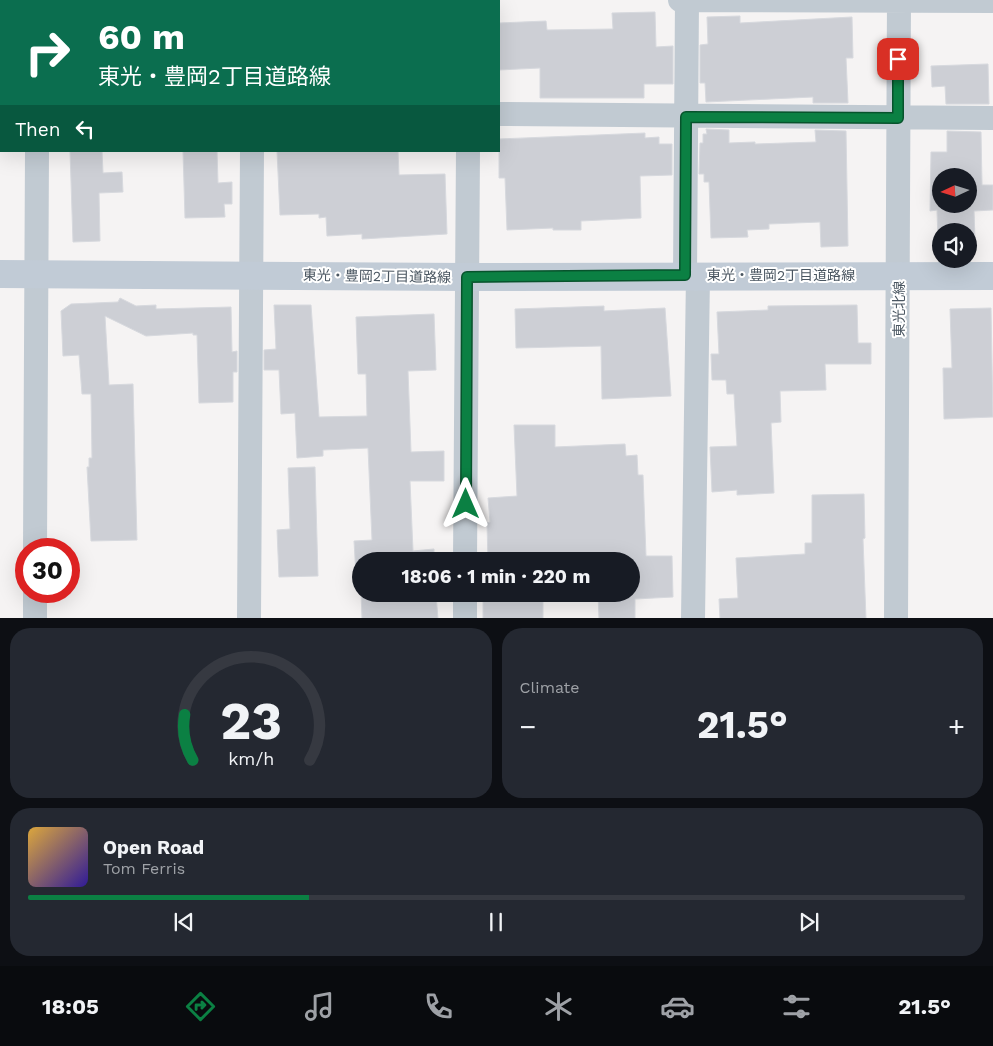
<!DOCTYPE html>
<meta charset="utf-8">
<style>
body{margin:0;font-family:"Work Sans","Noto Sans JP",sans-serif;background:#242831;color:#f1f3f6;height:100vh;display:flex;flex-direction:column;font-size:19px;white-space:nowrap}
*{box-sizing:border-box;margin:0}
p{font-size:16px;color:#9ea1a6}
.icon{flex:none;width:28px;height:28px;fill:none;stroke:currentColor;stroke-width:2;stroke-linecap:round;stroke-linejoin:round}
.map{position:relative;height:618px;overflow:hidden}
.side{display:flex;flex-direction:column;gap:10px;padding:10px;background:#0d0f14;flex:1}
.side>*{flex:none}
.guide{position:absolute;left:0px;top:0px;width:500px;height:152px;box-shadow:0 5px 20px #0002;background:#0b6e4f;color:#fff;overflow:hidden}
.needle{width:32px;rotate:266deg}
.controls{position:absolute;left:932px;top:168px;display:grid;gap:10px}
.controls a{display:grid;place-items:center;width:45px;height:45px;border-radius:50%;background:#171b24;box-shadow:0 5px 20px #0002;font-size:25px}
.speed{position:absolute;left:15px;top:538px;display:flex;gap:10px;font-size:25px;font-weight:700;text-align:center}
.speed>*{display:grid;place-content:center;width:65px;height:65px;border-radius:50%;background:#171b24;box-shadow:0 5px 20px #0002;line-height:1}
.speed .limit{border:8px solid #d22;background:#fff;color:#111}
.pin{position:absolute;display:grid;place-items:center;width:42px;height:42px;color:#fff;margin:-21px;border-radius:10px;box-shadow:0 2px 8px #0006}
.me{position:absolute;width:55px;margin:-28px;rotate:0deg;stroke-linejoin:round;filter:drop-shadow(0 0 4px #0008)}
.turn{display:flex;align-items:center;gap:18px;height:105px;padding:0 15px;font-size:22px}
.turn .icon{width:65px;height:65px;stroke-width:2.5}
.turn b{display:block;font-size:35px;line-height:42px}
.then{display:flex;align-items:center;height:48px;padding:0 15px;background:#0003;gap:10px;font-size:19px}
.big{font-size:38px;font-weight:700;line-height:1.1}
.side .tile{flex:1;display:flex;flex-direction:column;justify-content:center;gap:8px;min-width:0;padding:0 18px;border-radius:20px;background:#242831}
.side .dial{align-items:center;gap:0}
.dial svg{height:130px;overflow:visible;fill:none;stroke:#363941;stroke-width:7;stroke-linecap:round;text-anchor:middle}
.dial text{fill:#f1f3f6;stroke:none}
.song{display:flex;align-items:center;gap:15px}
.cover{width:60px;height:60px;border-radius:8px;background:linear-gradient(135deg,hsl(40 70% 55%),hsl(250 70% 35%))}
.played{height:5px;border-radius:2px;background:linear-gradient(90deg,#0b8043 30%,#363941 30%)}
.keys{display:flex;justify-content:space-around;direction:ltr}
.heat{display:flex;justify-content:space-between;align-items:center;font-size:28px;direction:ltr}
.side .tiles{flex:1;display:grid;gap:10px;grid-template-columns:1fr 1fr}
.tile:last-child{grid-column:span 2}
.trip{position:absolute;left:352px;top:552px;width:288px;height:50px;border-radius:25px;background:#171b24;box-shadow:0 5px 20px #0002;font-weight:700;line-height:50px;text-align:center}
.tabs{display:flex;height:80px;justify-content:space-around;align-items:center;background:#090b0e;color:#9ea1a6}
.tabs .icon{width:35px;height:35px}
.tabs .on{color:#0b8043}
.tabs b{font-size:22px;color:#f1f3f6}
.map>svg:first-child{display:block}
.building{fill:#cdcfd5;stroke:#d7d9de;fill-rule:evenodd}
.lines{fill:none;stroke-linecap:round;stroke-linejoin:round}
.street{stroke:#c1cad2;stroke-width:24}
.secondary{stroke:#c1cbd6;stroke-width:28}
.route-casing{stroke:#07532c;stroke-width:12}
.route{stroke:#0b8043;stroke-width:9}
.labels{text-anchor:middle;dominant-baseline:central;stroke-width:4;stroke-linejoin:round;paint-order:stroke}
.street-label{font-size:14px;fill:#4a5661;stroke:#fff}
</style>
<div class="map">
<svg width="993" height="619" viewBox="0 0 993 619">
<rect width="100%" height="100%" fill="#f5f3f3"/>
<!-- building -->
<path class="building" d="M655,12l1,35 17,-1v38h-29v14h-104v-30l-41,2v-47l47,-2 1,9 66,-1 -1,-16z
M740,16v7l112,-6 1,41h-7l2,45h-35v-6l-107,5 -1,-19h-5v-38l8,-1 -1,-27z
M988,64l1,40h-43l-1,-18 -13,1 -1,-21z
M706,129l23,1v13l26,-1v2l61,-2 -1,-12 31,1 2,115 -27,1 -1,-25 -51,2v5l-22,1 1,7 -37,1 -2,-56h-5v-8h-5l1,-31h3v-9h4z
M947,131l34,1 1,53h11v25l-19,1 1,29h-6v-9h-28v10h-3l-1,-31 -7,1 1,-59h16zM941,176h28v28h-28z
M645,133v5l14,-1v7h13v31l-32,1 1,42 -60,3v9h-28v-2l-46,2 -2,-52h-6v-39z
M70,151h32l1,22 19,-1 1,20 -24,1 1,48 -27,1z
M183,151h34l1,32 14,-1v22h-8l1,13 -40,1z
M277,151h121l1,24 46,-1 2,60 -85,5v-5l-35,2 -1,-19 -7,1v-4l-39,1z
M120,298l16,8 20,-1v4l75,-2 1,45 5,-1v21h-4v30l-34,1 -2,-68h-4v-2l-47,3 -41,-20 4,69 24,-1 4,156 -46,1 -4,-74h2v-9h3l-1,-64h-9l-3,-39 -16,1 -2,-45 10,-7 47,-2z
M274,305h37l8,112 48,-1 -1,-42h-8l-2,-57 78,-3 2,56 -28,1 3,81 33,-1v30h-34l3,70 21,-2v12h-73v33h75l2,25h-76l-1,-28h-4l-3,-50 18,-1 -4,-92 -45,2v6l-26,2 -2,-45 -14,1 -2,-44h-15v-20l12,-1z
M857,305l1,38h13v21h-46l1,26 -46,1 1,31 -10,1 3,70 -37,2v-5l-25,2 -2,-45 27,-1 -3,-52h-7l-1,-14h-14l-1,-26h8l-2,-42 51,-2v-4z
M604,306v5l61,-3 6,88 -69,3 -1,-53 -85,2 -1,-39z
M991,308l2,109 -49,2 -1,-51h9l-2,-59z
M514,425h41v22l70,-3 1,12 11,-1 1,20h5l3,81h26l1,41 -38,2v20h-36l-1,-25h33v-33h-143l-1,-38 3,-1 -2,-24 29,-2z
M315,467l3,109 -39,1 -2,-47 13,-1 -2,-61z
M864,494l1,44 -2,1 3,80h-146l-1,-20 19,-1 -2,-40 69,-4v-11h7v-48z
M483,594h60v25h-60z"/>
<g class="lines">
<!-- street -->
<path class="street" d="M680,0l313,1
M39,1v-1
M253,1v-1
M468,1v-1
M0,100h1
M499,114l494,4
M685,275l2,-275
M35,549l2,-398
M465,561l3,-410
M35,619v-28
M249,619l3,-468
M465,619v-25
M693,619l5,-344
M896,619l3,-619"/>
<!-- secondary -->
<path class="secondary" d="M0,274l467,3 526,-1"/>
</g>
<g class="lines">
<!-- route casing -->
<g class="route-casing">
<path id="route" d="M466,504l1,-227 218,-2 1,-158 212,1v-59"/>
</g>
<!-- route -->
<use href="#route" class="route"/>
</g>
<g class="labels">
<!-- street labels -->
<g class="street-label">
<text x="781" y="275">東光・豊岡2丁目道路線</text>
<text transform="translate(377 276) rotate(1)">東光・豊岡2丁目道路線</text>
<text transform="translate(899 309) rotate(-90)">東光北線</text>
</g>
</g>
</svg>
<div class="controls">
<a><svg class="needle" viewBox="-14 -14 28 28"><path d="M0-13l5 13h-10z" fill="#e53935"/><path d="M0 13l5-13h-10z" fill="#9ea1a6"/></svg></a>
<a><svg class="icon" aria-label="sound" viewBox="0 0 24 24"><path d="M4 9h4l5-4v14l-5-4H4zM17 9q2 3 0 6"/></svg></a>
</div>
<div class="speed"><div class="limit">30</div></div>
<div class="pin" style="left:898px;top:59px;background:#d93025"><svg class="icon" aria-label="arrive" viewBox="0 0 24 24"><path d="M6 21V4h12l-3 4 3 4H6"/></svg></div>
<svg class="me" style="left:466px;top:504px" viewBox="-20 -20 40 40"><path d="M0-17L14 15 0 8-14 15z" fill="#0b8043" stroke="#fff" stroke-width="4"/></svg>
<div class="trip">18:06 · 1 min · 220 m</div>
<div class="guide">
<div class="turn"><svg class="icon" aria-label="right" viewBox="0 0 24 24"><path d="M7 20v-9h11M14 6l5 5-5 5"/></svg><div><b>60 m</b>東光・豊岡2丁目道路線</div></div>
<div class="then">Then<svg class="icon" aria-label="left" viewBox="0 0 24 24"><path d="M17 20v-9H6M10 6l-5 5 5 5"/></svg></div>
</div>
</div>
<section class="side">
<div class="tiles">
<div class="tile dial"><svg viewBox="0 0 100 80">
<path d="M14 69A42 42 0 1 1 86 69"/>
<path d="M14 69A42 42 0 0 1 9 41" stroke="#0b8043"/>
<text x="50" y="56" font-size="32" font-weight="700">23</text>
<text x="50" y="72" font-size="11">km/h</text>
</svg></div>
<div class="tile"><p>Climate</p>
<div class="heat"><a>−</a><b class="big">21.5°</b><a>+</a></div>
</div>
<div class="tile">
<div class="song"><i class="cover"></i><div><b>Open Road</b><p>Tom Ferris</p></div></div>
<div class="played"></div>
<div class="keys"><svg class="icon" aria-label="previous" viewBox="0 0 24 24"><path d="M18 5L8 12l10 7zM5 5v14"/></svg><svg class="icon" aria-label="pause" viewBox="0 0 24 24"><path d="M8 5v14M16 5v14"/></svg><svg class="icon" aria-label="next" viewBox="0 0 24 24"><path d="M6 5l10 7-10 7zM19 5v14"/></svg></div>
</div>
</div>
</section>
<nav class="tabs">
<b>18:05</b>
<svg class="icon on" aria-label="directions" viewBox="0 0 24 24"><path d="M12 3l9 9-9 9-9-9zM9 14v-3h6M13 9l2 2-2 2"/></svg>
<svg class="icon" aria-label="music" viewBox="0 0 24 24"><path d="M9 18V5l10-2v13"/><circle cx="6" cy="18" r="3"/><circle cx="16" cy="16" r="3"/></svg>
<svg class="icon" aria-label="phone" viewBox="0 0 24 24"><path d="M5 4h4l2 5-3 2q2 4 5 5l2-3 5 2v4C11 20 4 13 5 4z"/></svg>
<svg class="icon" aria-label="climate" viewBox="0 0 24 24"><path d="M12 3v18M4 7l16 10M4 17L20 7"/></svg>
<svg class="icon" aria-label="car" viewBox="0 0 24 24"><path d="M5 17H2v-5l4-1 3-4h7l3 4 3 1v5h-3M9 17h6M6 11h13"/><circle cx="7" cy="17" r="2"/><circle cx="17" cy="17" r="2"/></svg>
<svg class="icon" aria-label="filters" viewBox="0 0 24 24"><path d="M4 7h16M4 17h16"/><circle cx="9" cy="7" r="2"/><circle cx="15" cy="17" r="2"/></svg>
<b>21.5°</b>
</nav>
